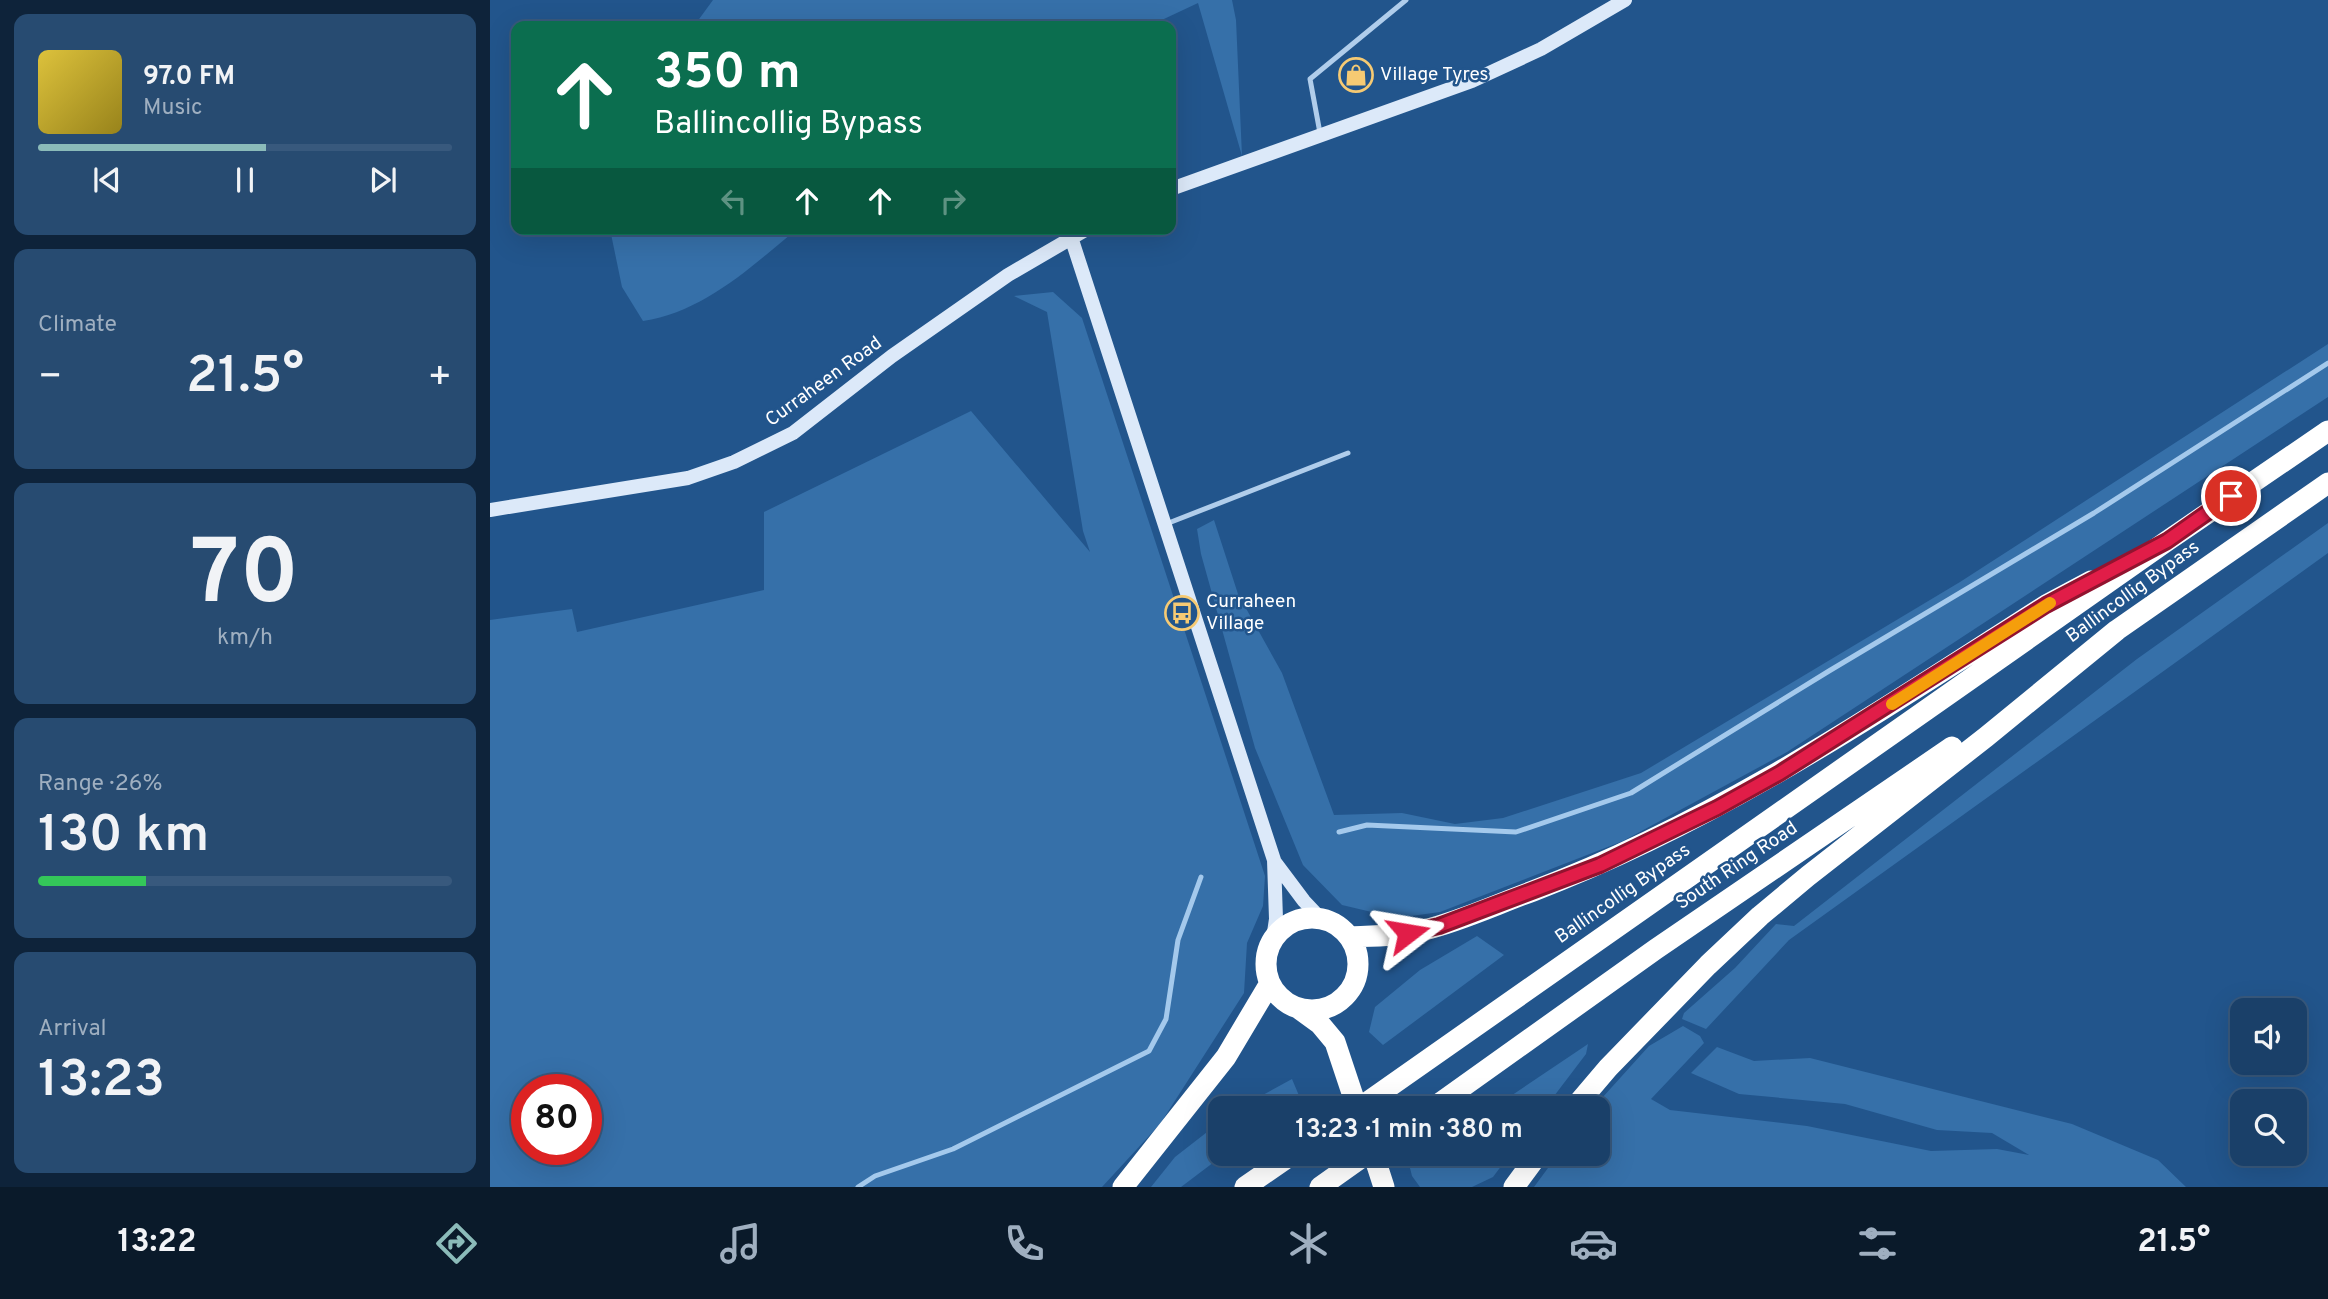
<!DOCTYPE html>
<meta charset="utf-8">
<style>
body{margin:0;font-family:Overpass,sans-serif;background:#274b71;color:#f1f3f6;height:100vh;display:flex;flex-direction:column;font-size:26px;white-space:nowrap}
*{box-sizing:border-box;margin:0}
p{font-size:23px;color:#9fafc0}
.icon{flex:none;width:38px;height:38px;fill:none;stroke:currentColor;stroke-width:2;stroke-linecap:round;stroke-linejoin:round}
.map{position:relative;flex:1;overflow:hidden}
.side{display:flex;flex-direction:column;gap:14px;padding:14px;background:#0e233a;width:490px}
.side>*{flex:none}
.top-card{position:absolute;left:21px;top:21px;width:665px;height:214px;border-radius:14px;box-shadow:0 7px 28px #0002,0 0 0 2px #38597d;background:#0b6e4f;color:#fff;overflow:hidden}
.controls{position:absolute;left:1740px;top:998px;display:grid;gap:14px}
.controls a{display:grid;place-items:center;width:77px;height:77px;border-radius:14px;background:#1a4069;box-shadow:0 7px 28px #0002,0 0 0 2px #38597d;font-size:35px}
.speed{position:absolute;left:21px;top:1074px;display:flex;gap:14px;font-size:35px;font-weight:700;text-align:center}
.speed>*{display:grid;place-content:center;width:91px;height:91px;border-radius:50%;background:#1a4069;box-shadow:0 7px 28px #0002,0 0 0 2px #38597d;line-height:1}
.speed .limit{border:10px solid #d22;background:#fff;color:#111}
.pin{position:absolute;display:grid;place-items:center;width:60px;height:60px;color:#fff;margin:-30px;border:4px solid #fff;border-radius:50%;box-shadow:0 2px 7px #0007}
.me{position:absolute;width:77px;margin:-38px;rotate:76deg;stroke-linejoin:round;filter:drop-shadow(0 0 5px #0008)}
.turn{display:flex;align-items:center;gap:24px;height:147px;padding:0 28px;font-size:32px}
.turn .icon{width:91px;height:91px;stroke-width:2.5}
.turn b{display:block;font-size:49px;line-height:60px}
.lanes{display:flex;align-items:center;height:66px;padding:0 28px;background:#0003;justify-content:center;gap:35px;direction:ltr}
.lanes .off{opacity:.35}
.big{font-size:52px;font-weight:600;line-height:1.1}
.side .card{flex:1;display:flex;flex-direction:column;justify-content:center;gap:10px;min-width:0;padding:0 24px;border-radius:14px;background:#274b71}
.side .dial{align-items:center;gap:0}
.dial b{font-size:91px;line-height:1}
.song{display:flex;align-items:center;gap:21px}
.cover{width:84px;height:84px;border-radius:10px;background:linear-gradient(135deg,hsl(50 70% 55%),hsl(50 70% 35%))}
.played{height:7px;border-radius:4px;background:linear-gradient(90deg,#8bbbb9 55%,#38597d 55%)}
.keys{display:flex;justify-content:space-around;direction:ltr}
.heat{display:flex;justify-content:space-between;align-items:center;font-size:38px;direction:ltr}
.charge{height:10px;border-radius:5px;background:linear-gradient(90deg,#34c759 26%,#38597d 0)}
.trip{position:absolute;left:718px;top:1096px;width:402px;height:70px;border-radius:14px;background:#1a4069;box-shadow:0 7px 28px #0002,0 0 0 2px #38597d;font-weight:600;line-height:70px;text-align:center}
.tab-bar{display:flex;height:112px;justify-content:space-around;align-items:center;background:#0a1a2a;color:#9fafc0}
.tab-bar .icon{width:49px;height:49px}
.tab-bar .on{color:#8bbbb9}
.tab-bar b{font-size:32px;color:#f1f3f6}
main{display:flex;flex:1;min-height:0}
.map>svg:first-child{display:block}
.green{fill:#3670a9;fill-rule:evenodd}
.lines{fill:none;stroke-linecap:round;stroke-linejoin:round}
.stream{stroke:#a4c9ec;stroke-width:5}
.lane{stroke:#b0cdeb;stroke-width:5}
.secondary{stroke:#dce9f9;stroke-width:14}
.highway{stroke:#fff;stroke-width:21}
.route-casing{stroke:#92132f;stroke-width:18}
.route{stroke:#e11d48;stroke-width:12}
.slow{stroke:#f59e0b;stroke-width:12}
.labels{text-anchor:middle;dominant-baseline:central;stroke-width:5;stroke-linejoin:round;paint-order:stroke}
.poi-label{font-size:19px;fill:#fff;stroke:#22558c;text-anchor:start}
.street-label{font-size:19px;fill:#fff;stroke:#22558c}
</style>
<main>
<section class="side">
<div class="card">
<div class="song"><i class="cover"></i><div><b>97.0 FM</b><p>Music</p></div></div>
<div class="played"></div>
<div class="keys"><svg class="icon" aria-label="previous" viewBox="0 0 24 24"><path d="M18 5L8 12l10 7zM5 5v14"/></svg><svg class="icon" aria-label="pause" viewBox="0 0 24 24"><path d="M8 5v14M16 5v14"/></svg><svg class="icon" aria-label="next" viewBox="0 0 24 24"><path d="M6 5l10 7-10 7zM19 5v14"/></svg></div>
</div>
<div class="card"><p>Climate</p>
<div class="heat"><a>−</a><b class="big">21.5°</b><a>+</a></div>
</div>
<div class="card dial"><b>70</b><p>km/h</p></div>
<div class="card"><p>Range · 26%</p><b class="big">130 km</b><div class="charge"></div></div>
<div class="card"><p>Arrival</p><b class="big">13:23</b></div>
</section>
<div class="map">
<svg width="1838" height="1187" viewBox="0 0 1838 1187">
<rect width="100%" height="100%" fill="#22558c"/>
<!-- green -->
<path class="green" d="M223,0h519l4,20 6,136 -44,-153 -49,23h-455z
M122,229h185c-46,38 -93,83 -154,92l-21,-34 -11,-53z
M563,292l29,26 183,558 -2,30 -16,37 -3,50 -84,131 -58,63h-612v-567l82,-11 5,23 187,-42v-78l207,-101 119,141 -7,-21 -36,-219 -33,-16zM37,1090h59v60h-59z
M1838,344v53l-541,355 -164,89 -183,71 -43,6 -55,-13 -39,-40 -48,-117 -54,-194 -4,-25 17,-9 24,74 44,79 52,142 68,-2 53,11 48,-6 138,-45 319,-191z
M1838,523v30l-539,387 -83,89 -24,-10 2,-6 51,-45 41,-44 18,2 343,-267z
M987,936l27,19 -121,90 -14,-13 6,-25 45,-37z
M1193,1026l17,10 4,7 -53,56 19,11 137,16 124,25 66,-2 32,6 -37,-22 -55,-3 -92,-26 -106,-10 -48,-21 26,-26 37,14 56,-3 262,66 86,36 28,27h-652l25,-34h39v-45h-5l56,-62z
M1098,1044l-2,10 -41,54h-52z
M802,1079l8,19 -13,10h-48z
M730,1122v31h6l-45,34h-30l24,-30z
M935,1153h86l-18,24 -21,10h-52l-8,-11 -3,-12z"/>
<g class="lines">
<!-- stream -->
<path class="stream" d="M849,832l28,-7 149,7 115,-39 198,-122 265,-158 234,-150
M368,1187l17,-11 78,-27 196,-98 17,-32 12,-79 23,-63"/>
<!-- lane -->
<path class="lane" d="M830,133l-10,-54 96,-79
M676,524l182,-71"/>
<!-- secondary -->
<path class="secondary" d="M681,189l301,-108 69,-32 84,-49
M581,237l203,623 2,59 -3,20
M0,510l198,-32 46,-16 59,-29 99,-77 116,-81 79,-46
M784,861l30,40 17,18"/>
<!-- highway -->
<path class="highway" d="M776 964a46 46 0 1 1 92 0a46 46 0 1 1-92 0Z
M860,937c24,-1 50,-1 74,-7 37,-9 73,-26 109,-39 185,-70 347,-180 513,-286l45,-24
M808,1008l22,16 15,18 22,66
M869,1108l808,-567 161,-110
M943,1108l223,-159 296,-202
M1084,1108l34,-40 100,-103 52,-49 48,-40 178,-139 131,-107 211,-147
M883,1153l11,34
M633,1187l103,-130 44,-74
M755,1187l49,-34
M830,1187l48,-34
M1024,1187l25,-34"/>
</g>
<g class="lines">
<!-- route casing -->
<g class="route-casing">
<path id="route" d="M918,933l31,-7 161,-61 117,-57 63,-35 266,-168 121,-64 64,-45"/>
</g>
<!-- route -->
<use href="#route" class="route"/>
<!-- slow -->
<path class="slow" d="M1402,704l158,-101"/>
</g>
<!-- icons -->
<defs>
<g id="shop-ring" transform="scale(1.75)"><circle r="9.5" fill="#22558c" stroke="#f6ca73" stroke-width="1.5"/><path d="M-5-2.5h2.3a2.7 3.5 0 0 1 5.4 0H5L5.5 6h-11ZM-1.5-2.5h3a1.5 2.3 0 0 0-3 0Z" fill="#f6ca73"/></g>
<g id="bus-ring" transform="scale(1.75)"><circle r="9.5" fill="#22558c" stroke="#f6ca73" stroke-width="1.5"/><path d="M-5-6H5V4H4V6H2V4H-2V6H-4V4H-5ZM-3.5-4V0h7V-4ZM-3.5 1.2v1.5H-2V1.2ZM2 1.2v1.5H3.5V1.2Z" fill="#f6ca73"/></g>
</defs>
<g fill-rule="evenodd">
<use href="#shop-ring" x="866" y="75"/>
<use href="#bus-ring" x="692" y="613"/>
</g>
<g class="labels">
<!-- poi labels -->
<g class="poi-label">
<text x="890" y="75">Village Tyres</text>
<text x="716" y="602">Curraheen<tspan x="716" dy="22">Village</tspan></text>
</g>
<!-- street labels -->
<g class="street-label">
<text transform="translate(334 382) rotate(-36)">Curraheen Road</text>
<text transform="translate(1643 592) rotate(-36)">Ballincollig Bypass</text>
<text transform="translate(1247 866) rotate(-34)">South Ring Road</text>
<text transform="translate(1133 894) rotate(-35)">Ballincollig Bypass</text>
</g>
</g>
</svg>
<div class="controls">
<a><svg class="icon" aria-label="sound" viewBox="0 0 24 24"><path d="M4 9h4l5-4v14l-5-4H4zM17 9q2 3 0 6"/></svg></a>
<a><svg class="icon" aria-label="search" viewBox="0 0 24 24"><circle cx="10" cy="10" r="6"/><path d="M15 15l6 6"/></svg></a>
</div>
<div class="speed"><div class="limit">80</div></div>
<div class="pin" style="left:1741px;top:496px;background:#d93025"><svg class="icon" aria-label="arrive" viewBox="0 0 24 24"><path d="M6 21V4h12l-3 4 3 4H6"/></svg></div>
<svg class="me" style="left:918px;top:933px" viewBox="-20 -20 40 40"><path d="M0-17L14 15 0 8-14 15z" fill="#e11d48" stroke="#fff" stroke-width="4"/></svg>
<div class="trip">13:23 · 1 min · 380 m</div>
<div class="top-card">
<div class="turn"><svg class="icon" aria-label="ahead" viewBox="0 0 24 24"><path d="M12 20V5M6 11l6-6 6 6"/></svg><div><b>350 m</b>Ballincollig Bypass</div></div>
<div class="lanes"><svg class="icon off" aria-label="left" viewBox="0 0 24 24"><path d="M17 20v-9H6M10 6l-5 5 5 5"/></svg><svg class="icon" aria-label="ahead" viewBox="0 0 24 24"><path d="M12 20V5M6 11l6-6 6 6"/></svg><svg class="icon" aria-label="ahead" viewBox="0 0 24 24"><path d="M12 20V5M6 11l6-6 6 6"/></svg><svg class="icon off" aria-label="right" viewBox="0 0 24 24"><path d="M7 20v-9h11M14 6l5 5-5 5"/></svg></div>
</div>
</div>
</main>
<nav class="tab-bar">
<b>13:22</b>
<svg class="icon on" aria-label="directions" viewBox="0 0 24 24"><path d="M12 3l9 9-9 9-9-9zM9 14v-3h6M13 9l2 2-2 2"/></svg>
<svg class="icon" aria-label="music" viewBox="0 0 24 24"><path d="M9 18V5l10-2v13"/><circle cx="6" cy="18" r="3"/><circle cx="16" cy="16" r="3"/></svg>
<svg class="icon" aria-label="phone" viewBox="0 0 24 24"><path d="M5 4h4l2 5-3 2q2 4 5 5l2-3 5 2v4C11 20 4 13 5 4z"/></svg>
<svg class="icon" aria-label="climate" viewBox="0 0 24 24"><path d="M12 3v18M4 7l16 10M4 17L20 7"/></svg>
<svg class="icon" aria-label="car" viewBox="0 0 24 24"><path d="M5 17H2v-5l4-1 3-4h7l3 4 3 1v5h-3M9 17h6M6 11h13"/><circle cx="7" cy="17" r="2"/><circle cx="17" cy="17" r="2"/></svg>
<svg class="icon" aria-label="filters" viewBox="0 0 24 24"><path d="M4 7h16M4 17h16"/><circle cx="9" cy="7" r="2"/><circle cx="15" cy="17" r="2"/></svg>
<b>21.5°</b>
</nav>
